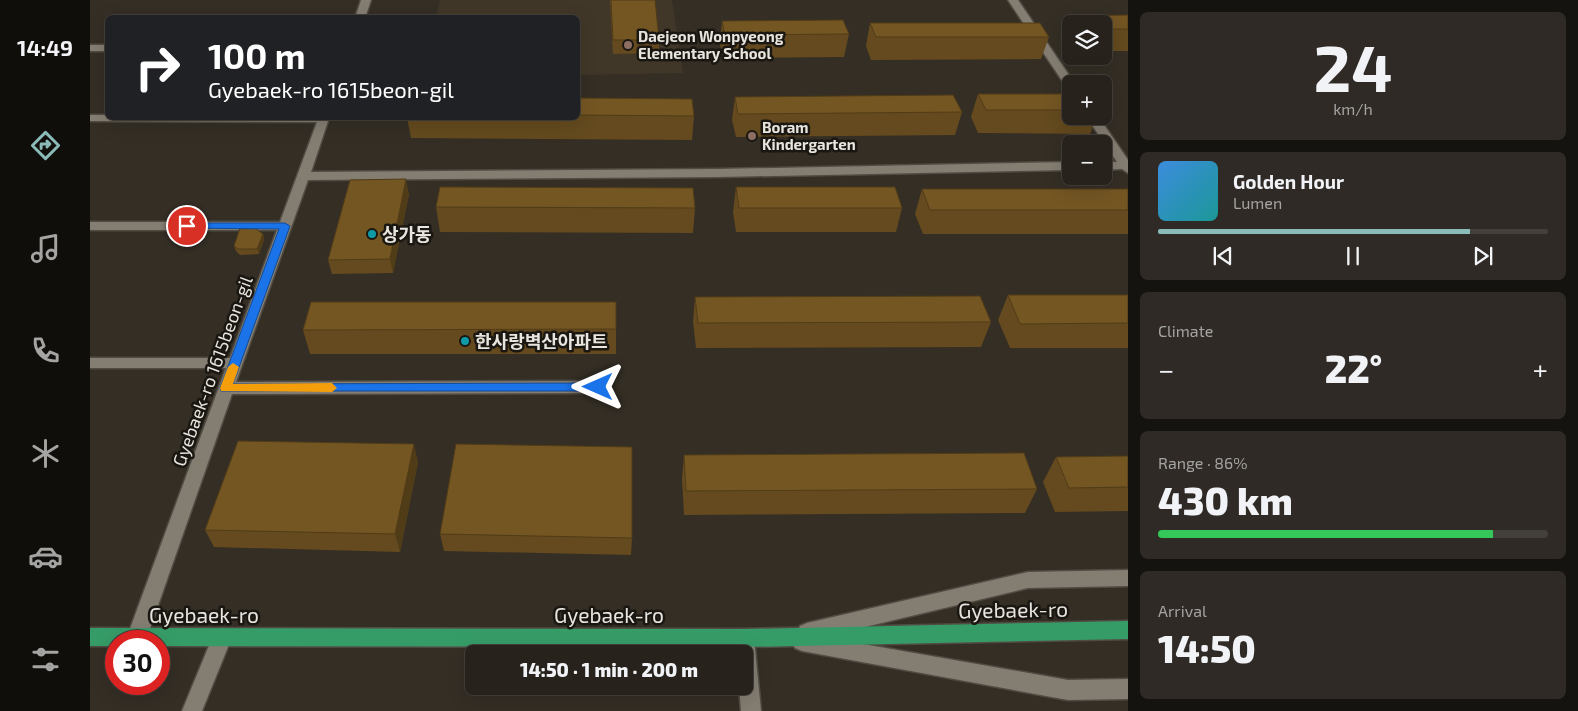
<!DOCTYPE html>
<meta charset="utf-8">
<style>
body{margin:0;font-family:"Exo 2","Noto Sans KR",sans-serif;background:#2f2a25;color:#f1f3f6;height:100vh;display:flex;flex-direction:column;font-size:19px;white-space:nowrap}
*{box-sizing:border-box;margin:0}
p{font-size:16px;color:#a4a4a3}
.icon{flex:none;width:28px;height:28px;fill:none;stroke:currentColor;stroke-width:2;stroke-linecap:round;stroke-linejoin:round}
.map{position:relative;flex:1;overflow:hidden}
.details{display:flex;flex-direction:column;gap:12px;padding:12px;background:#15130f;width:450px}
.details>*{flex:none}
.top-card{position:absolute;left:15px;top:15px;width:475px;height:105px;border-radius:8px;box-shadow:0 5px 20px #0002,0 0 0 1px #433f3b;background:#202124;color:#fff;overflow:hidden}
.tools{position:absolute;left:972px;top:15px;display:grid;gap:10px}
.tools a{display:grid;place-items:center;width:50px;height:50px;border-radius:8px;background:#27221c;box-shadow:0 5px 20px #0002,0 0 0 1px #433f3b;font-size:25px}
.speed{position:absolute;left:15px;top:630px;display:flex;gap:10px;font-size:25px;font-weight:700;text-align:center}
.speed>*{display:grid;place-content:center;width:65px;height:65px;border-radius:50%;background:#27221c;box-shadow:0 5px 20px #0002,0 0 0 1px #433f3b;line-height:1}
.speed .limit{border:8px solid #d22;background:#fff;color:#111}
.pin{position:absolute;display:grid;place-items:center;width:42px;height:42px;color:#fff;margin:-21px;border:2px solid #fff;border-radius:50%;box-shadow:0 1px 5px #0007}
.me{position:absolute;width:55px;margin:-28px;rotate:270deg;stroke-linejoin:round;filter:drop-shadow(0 0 4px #0008)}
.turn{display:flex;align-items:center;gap:18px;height:105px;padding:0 20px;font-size:22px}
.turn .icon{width:65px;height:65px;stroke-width:2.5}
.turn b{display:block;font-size:35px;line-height:42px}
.big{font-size:38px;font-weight:800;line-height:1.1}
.details .tile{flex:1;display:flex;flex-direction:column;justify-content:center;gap:8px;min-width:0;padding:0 18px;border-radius:8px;background:#2f2a25}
.details .dial{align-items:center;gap:0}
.dial b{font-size:65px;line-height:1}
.song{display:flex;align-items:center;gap:15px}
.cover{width:60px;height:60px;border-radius:8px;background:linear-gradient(135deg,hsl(210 70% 55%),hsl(180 70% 35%))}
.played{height:5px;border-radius:2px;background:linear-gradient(90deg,#8bbbb9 80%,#433f3b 80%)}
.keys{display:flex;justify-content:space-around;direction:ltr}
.heat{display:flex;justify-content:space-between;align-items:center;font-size:28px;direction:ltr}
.charge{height:8px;border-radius:4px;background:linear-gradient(90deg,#34c759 86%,#433f3b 0)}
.trip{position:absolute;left:375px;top:645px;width:288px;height:50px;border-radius:8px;background:#27221c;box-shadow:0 5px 20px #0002,0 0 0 1px #433f3b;font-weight:800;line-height:50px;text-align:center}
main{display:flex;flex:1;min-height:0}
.tab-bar{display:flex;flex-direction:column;width:90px;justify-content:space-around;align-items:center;background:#100e0b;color:#a4a4a3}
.tab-bar .icon{width:35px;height:35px}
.tab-bar .current{color:#8bbbb9}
.tab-bar b{font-size:22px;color:#f1f3f6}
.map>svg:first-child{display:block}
.built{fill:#413728}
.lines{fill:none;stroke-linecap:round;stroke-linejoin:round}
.minor-casing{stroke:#514c43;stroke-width:3}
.major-casing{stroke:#514c43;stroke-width:3}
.minor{fill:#847d72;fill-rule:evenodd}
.major{fill:#369c67;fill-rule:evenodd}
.wall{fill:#644a1e}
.shaded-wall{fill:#513c18}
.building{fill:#745623;stroke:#513c18}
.route{fill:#1a73e8;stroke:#114b97}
.slow{fill:#f59e0b}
.education-dot{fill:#8d6e63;stroke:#1a1712;stroke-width:2}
.culture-dot{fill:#0f9aa8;stroke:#1a1712;stroke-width:2}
.labels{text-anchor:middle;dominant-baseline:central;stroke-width:5;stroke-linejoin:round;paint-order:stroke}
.far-poi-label{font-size:15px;font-weight:bold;fill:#e8e4de;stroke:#1a1712;text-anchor:start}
.poi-label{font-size:18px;font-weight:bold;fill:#e8e4de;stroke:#1a1712;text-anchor:start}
.street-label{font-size:18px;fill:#e8e4de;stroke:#1a1712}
.near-street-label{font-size:21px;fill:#e8e4de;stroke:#1a1712}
</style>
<main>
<nav class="tab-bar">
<b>14:49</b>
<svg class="icon current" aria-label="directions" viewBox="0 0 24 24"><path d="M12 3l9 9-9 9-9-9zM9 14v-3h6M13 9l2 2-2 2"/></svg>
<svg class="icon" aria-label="music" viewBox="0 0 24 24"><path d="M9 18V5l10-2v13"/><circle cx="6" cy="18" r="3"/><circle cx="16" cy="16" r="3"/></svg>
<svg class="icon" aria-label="phone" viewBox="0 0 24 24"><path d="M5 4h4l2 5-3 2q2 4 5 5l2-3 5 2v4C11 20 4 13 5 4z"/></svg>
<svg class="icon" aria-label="climate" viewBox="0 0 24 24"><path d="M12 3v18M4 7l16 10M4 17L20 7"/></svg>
<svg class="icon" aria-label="car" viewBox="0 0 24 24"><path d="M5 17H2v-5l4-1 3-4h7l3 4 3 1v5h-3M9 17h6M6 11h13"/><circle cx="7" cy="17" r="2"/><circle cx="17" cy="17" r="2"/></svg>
<svg class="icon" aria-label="filters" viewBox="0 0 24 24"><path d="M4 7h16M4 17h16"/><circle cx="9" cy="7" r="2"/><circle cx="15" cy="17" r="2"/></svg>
</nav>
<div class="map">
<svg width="1038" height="711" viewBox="0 0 1038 711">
<rect width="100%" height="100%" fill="#342e25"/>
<!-- built -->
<path class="built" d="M350,0h232l11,73 -105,2v-57h-142z"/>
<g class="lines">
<!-- minor casing -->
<g class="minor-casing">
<path id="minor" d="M271,0h10l-6,18h-10z
M918,0h10l57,84h-4v5l-4,-1z
M0,45h18v6h-18z
M0,115h18v3h221l-18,54 408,-3 352,-7v8l-352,7 -411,3 -72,202 362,-1 5,2 3,4 -3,4 -5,2 -366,1 -85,243 -2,4h-16l-2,-4 99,-269h-136v-10h140l47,-128h-187v-8h190l37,-100 -227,-1z
M996,116h12l30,44v13l-6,-4 -18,1v-8h13z
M1038,570v16l-100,2 -205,49 245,43 60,-1v20l-60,1 -266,-49 -7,-3 -3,-6 3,-6 4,-2 -2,-2 3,-6 7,-3 221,-51z
M132,628l7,3 3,6 -30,74h-20l33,-80z
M654,629l7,3 3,6 7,73h-20l-2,-25h5v-32h-8l-2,-16 3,-6z"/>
</g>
<!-- major casing -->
<g class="major-casing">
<path id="major" d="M1038,621v18l-384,8 -585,-1v-5h-43v5h-26v-18l654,1z"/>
</g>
<!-- minor -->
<use href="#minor" class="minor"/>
<!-- major -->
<use href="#major" class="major"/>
</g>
<!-- wall -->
<path class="wall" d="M520,0h45l4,40v13l-46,1z
M1038,15v36h-24v-27h-31l3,-8z
M632,21l127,13 -5,23 -121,1 -3,-14z
M780,23l179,14 -8,22 -170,1 -5,-14z
M981,28v15l-3,-5z
M888,94h93v22h26l-7,18 -112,-1 -7,-16z
M645,97l227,15 -7,23 -219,2 -4,-17z
M488,98l116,18 -2,24 -281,-2 -4,-20h171z
M646,187l166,21 -6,24h-160l-3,-20z
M832,189h206v45h-205l-8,-20z
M319,194l-16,79 -61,1 -4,-14z
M346,207l259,1 -2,25 -253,-1z
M173,234l1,6 -5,14 -19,1 -4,-4 -2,-5z
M918,295h120v53h-118l-12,-28z
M605,297l296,25 -10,25 -285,1 -3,-26z
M526,302v52h-306l-7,-24z
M594,455l353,34 -12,24 -341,2 -2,-36z
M1038,456v55l-73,1 -12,-30 13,-25z
M328,462l-18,90 -186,-5 -9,-17z
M350,534l192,4 -1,17 -187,-4z"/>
<!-- shaded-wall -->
<path class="shaded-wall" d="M316,179l3,15 -16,79 -3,-14z
M173,234l1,6 -5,14 -2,-5z
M324,444l4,18 -18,90 -5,-18z"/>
<!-- building -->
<path class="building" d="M521,0h44l4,40h-46z
M1038,15v14h-24v-5h-22l-6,-8z
M753,20l6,14 -124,1 -3,-14z
M780,23h170l9,14h-173z
M888,94h93v16h-85z
M863,95l9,17 -224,2 -3,-17z
M488,98l114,1 2,17 -116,-1z
M316,179l-16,80 -62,1 22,-80z
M350,187l253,1 2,20 -259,-1z
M646,187h159l7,21h-163z
M832,189h206v21h-198z
M150,228h15l8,6 -6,15h-19l-4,-3z
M918,295h120v28l-108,1z
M890,296l11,26 -293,1 -3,-26z
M221,302h305v27l-313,1z
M148,441l176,3 -19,90 -190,-4z
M366,444l176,3v91l-192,-4z
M934,453l13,36 -351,2 -2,-36z
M1038,456v31l-59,1 -13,-31z"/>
<!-- route -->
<path class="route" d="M97,223h98l5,3 -57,158 365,-1 6,4 -6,4h-377l-1,-3 59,-159 -95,-1 -2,-2z"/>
<!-- slow -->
<path class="slow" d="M143,363l6,4 -6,17 99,-1 5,5 -5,4 -111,-1 -1,-3 8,-21z"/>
<!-- markers -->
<g class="education-dot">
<circle cx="538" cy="45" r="5"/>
<circle cx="662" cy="136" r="5"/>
</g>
<g class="culture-dot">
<circle cx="282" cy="234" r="5"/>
<circle cx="375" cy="341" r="5"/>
</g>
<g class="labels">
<!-- far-poi labels -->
<g class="far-poi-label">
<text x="548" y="36">Daejeon Wonpyeong<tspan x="548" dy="17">Elementary School</tspan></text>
<text x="672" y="127">Boram<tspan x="672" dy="17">Kindergarten</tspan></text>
</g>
<!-- poi labels -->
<g class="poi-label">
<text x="292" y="234">상가동</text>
<text x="385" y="341">한사랑벽산아파트</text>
</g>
<!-- street labels -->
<g class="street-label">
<text transform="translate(122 371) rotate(-70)">Gyebaek-ro 1615beon-gil</text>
</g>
<!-- near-street labels -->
<g class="near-street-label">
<text transform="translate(923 609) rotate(-1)">Gyebaek-ro</text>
<text x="114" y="614">Gyebaek-ro</text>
<text x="519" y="614">Gyebaek-ro</text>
</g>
</g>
</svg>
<div class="tools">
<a><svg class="icon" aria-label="layers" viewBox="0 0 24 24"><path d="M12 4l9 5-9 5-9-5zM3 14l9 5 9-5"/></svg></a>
<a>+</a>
<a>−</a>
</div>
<div class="speed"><div class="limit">30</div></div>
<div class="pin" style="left:97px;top:226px;background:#d93025"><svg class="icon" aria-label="arrive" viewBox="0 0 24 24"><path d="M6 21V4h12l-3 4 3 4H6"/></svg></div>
<svg class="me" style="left:508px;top:387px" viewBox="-20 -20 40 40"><path d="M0-17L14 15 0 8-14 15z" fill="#1a73e8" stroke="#fff" stroke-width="4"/></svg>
<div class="trip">14:50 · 1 min · 200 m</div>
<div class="top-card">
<div class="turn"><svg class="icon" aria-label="right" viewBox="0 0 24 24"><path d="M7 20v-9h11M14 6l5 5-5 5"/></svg><div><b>100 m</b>Gyebaek-ro 1615beon-gil</div></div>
</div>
</div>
<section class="details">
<div class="tile dial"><b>24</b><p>km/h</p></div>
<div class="tile">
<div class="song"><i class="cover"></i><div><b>Golden Hour</b><p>Lumen</p></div></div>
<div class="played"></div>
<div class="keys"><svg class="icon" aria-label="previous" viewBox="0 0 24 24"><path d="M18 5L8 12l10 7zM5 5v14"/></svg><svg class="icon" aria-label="pause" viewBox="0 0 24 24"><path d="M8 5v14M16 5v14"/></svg><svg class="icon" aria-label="next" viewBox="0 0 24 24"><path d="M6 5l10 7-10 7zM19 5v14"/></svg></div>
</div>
<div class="tile"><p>Climate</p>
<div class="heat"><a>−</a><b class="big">22°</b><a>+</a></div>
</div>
<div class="tile"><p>Range · 86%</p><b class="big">430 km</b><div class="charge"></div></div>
<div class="tile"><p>Arrival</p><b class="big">14:50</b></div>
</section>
</main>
